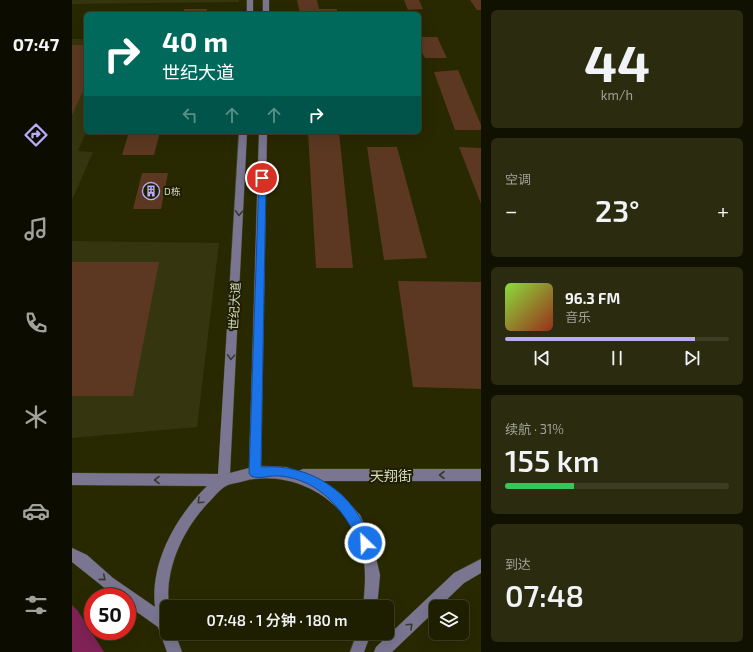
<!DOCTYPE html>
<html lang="zh">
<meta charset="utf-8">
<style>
body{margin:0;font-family:"Exo 2","Noto Sans SC",sans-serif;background:#2b2c0f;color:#f1f3f6;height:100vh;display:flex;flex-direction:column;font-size:15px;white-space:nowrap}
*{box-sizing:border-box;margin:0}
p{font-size:13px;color:#a1a299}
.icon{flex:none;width:22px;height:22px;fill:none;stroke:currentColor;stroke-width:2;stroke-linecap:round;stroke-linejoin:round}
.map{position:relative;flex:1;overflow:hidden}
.side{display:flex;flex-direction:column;gap:10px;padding:10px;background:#101100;width:272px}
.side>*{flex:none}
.guide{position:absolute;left:12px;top:12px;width:337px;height:122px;border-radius:6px;box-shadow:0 4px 16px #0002,0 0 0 1px #3c3d22;background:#00695c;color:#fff;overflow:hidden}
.buttons{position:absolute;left:357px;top:600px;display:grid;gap:8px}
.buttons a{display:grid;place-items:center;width:40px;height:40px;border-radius:6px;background:#1e1f00;box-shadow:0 4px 16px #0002,0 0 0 1px #3c3d22;font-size:20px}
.speed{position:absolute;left:12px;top:588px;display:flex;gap:8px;font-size:20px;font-weight:700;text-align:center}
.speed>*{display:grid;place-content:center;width:52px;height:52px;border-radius:50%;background:#1e1f00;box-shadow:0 4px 16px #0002,0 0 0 1px #3c3d22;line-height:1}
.speed .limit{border:6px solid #d22;background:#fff;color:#111}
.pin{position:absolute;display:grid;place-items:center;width:34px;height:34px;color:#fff;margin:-17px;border:2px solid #fff;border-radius:50%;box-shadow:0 1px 4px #0007}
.me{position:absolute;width:44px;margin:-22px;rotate:336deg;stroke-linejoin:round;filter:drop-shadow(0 0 3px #0008)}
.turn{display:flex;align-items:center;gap:14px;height:84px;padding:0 12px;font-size:18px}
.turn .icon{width:52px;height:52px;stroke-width:2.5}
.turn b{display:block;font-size:28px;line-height:34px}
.lanes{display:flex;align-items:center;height:38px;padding:0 12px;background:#0003;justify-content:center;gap:20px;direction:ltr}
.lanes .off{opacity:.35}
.big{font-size:30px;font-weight:600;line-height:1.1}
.side .tile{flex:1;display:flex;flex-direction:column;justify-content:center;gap:6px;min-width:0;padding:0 14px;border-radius:6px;background:#2b2c0f}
.side .dial{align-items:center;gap:0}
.dial b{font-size:52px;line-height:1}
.song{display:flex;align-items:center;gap:12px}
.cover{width:48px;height:48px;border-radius:6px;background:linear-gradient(135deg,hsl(90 70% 55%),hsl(10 70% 35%))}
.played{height:4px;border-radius:2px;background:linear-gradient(90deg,#b8abf7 85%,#3c3d22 85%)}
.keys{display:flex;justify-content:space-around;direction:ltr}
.heat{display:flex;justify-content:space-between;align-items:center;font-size:22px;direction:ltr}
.charge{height:6px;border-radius:3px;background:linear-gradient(90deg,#34c759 31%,#3c3d22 0)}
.trip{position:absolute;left:88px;top:600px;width:234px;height:40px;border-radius:6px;background:#1e1f00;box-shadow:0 4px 16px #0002,0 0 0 1px #3c3d22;font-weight:600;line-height:40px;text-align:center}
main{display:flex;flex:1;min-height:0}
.tab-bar{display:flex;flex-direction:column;width:72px;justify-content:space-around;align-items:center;background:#0c0c00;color:#a1a299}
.tab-bar .icon{width:28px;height:28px}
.tab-bar .active{color:#b8abf7}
.tab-bar b{font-size:18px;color:#f1f3f6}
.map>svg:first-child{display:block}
.built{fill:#35360f}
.green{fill:#802256}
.building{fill:#5c3822}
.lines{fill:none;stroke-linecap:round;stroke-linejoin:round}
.secondary-casing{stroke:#44451f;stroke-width:1}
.secondary{fill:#7a7692;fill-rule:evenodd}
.oneway{stroke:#3a392c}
.route{fill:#1a73e8;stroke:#114b97}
.labels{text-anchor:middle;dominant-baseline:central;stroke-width:4;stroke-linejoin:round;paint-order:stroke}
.far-poi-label{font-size:10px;fill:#d7d9c2;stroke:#1e1f01;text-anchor:start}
.street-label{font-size:12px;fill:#d7d9c2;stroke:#1e1f01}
.near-street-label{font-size:14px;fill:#d7d9c2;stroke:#1e1f01}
</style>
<main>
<nav class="tab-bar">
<b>07:47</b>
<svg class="icon active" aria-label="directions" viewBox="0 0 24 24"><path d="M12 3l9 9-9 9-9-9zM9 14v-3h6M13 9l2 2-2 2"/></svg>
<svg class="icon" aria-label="music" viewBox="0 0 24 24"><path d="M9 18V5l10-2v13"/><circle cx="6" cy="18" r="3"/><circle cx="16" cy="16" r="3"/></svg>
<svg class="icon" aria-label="phone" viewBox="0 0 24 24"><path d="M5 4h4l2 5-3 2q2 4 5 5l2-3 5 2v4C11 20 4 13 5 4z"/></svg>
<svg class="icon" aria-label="climate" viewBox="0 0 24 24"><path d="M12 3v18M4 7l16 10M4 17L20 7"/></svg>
<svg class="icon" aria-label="car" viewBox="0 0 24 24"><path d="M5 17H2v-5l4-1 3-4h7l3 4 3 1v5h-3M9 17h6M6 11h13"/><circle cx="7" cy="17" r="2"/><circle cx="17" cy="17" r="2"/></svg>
<svg class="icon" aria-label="filters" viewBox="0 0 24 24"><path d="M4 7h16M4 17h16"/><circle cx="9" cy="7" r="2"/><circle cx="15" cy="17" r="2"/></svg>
</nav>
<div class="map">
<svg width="409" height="652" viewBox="0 0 409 652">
<rect width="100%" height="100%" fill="#282900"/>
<!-- built -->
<path class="built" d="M0,0h167v2l-167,2z
M0,39h14v93l-8,19 15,1 -21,48z
M0,241l147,2 -22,184 -125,11z"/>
<!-- green -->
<path class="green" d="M0,605l6,6 26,41h-32z"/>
<!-- building -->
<path class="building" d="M225,0h20l2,9h18v5h-37z
M332,0h15l4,9 -15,1z
M398,0h11v10h-4z
M112,9h23l-1,5h-23z
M347,37h18l10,21h-22l-6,-11z
M0,45h14v40l-14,30z
M386,70l23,55v5h-26l-21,-58z
M57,132h31l-6,23h-32z
M236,132h31l14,136h-37z
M295,147h30l30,111 -43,2z
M387,147l22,1v56z
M70,173h26l-7,36h-28z
M0,262h87l-26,134h-61z
M326,281l83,1v107l-68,-2z"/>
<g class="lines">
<!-- secondary casing -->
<g class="secondary-casing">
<path id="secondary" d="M175,0h6v14h-6z
M191,0h6v14h-6z
M167,132h8l-17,341 19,-5 10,-336h8l-6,334 25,1 12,4 5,-2h178v12h-159l19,13 19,21 12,26 8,34 -3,32h-14c2,-20 4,-40 -2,-60 -15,-49 -69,-78 -117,-66 -6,2 -13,2 -18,5 -6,3 -11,10 -15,14 -27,27 -47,68 -42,107h-2v26h8l7,19h-15l-9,-25 -31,-22v-8h-11l-44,-35v-14l15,7 26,23 42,29c-5,-45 21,-90 52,-121l-135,-1v-12l146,1z
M409,559v14l-17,10 -25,24h-3v3l-44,42h-18l2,-5 78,-74z
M285,633h14l-7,19h-14z"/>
</g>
<!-- secondary -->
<use href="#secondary" class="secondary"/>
</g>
<!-- one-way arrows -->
<defs><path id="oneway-chevron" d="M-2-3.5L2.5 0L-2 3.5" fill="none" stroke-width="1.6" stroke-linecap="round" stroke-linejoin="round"/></defs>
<g class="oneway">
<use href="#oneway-chevron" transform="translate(167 213) rotate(93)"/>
<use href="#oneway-chevron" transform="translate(159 357) rotate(93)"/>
<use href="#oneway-chevron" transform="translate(370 475) rotate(180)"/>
<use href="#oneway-chevron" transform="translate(85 480) rotate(-180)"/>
<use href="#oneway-chevron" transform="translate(128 501) rotate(137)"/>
<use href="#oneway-chevron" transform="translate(31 578) rotate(41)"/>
<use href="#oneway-chevron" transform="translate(338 626) rotate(-43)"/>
</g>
<!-- route -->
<path class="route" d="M190,176l4,2 -5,289c50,-4 96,27 110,76l-2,4 -4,2 -4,-2c-15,-35 -41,-68 -82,-71 -10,-1 -19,4 -28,0l-2,-3 10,-295z"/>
<!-- icons -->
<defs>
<g id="building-ring" transform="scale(0.9)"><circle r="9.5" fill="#1e1f01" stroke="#b8abf7" stroke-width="1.5"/><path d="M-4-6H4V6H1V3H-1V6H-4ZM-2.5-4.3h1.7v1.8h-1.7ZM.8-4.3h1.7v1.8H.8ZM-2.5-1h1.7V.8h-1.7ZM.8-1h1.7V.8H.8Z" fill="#b8abf7"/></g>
</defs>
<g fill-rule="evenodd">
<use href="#building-ring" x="79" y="191"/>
</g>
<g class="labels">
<!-- far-poi labels -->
<g class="far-poi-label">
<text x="92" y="191">D栋</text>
</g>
<!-- street labels -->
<g class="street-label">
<text transform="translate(162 306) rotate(-87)">世纪大道</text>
</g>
<!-- near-street labels -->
<g class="near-street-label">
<text x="319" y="475">天翔街</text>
</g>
</g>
</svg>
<div class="buttons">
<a><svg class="icon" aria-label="layers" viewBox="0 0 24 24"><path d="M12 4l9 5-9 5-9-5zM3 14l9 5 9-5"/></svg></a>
</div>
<div class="speed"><div class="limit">50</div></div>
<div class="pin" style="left:190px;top:178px;background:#d93025"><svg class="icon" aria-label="arrive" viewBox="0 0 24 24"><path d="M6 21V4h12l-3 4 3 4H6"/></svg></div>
<svg class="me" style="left:293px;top:543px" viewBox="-20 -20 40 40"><circle r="17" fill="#1a73e8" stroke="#fff" stroke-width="3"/><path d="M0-11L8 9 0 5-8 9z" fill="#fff"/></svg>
<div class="trip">07:48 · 1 分钟 · 180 m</div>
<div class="guide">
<div class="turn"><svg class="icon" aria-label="right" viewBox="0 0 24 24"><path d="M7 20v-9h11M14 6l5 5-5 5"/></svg><div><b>40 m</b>世纪大道</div></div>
<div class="lanes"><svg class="icon off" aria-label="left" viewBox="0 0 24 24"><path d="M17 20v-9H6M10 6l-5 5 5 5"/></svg><svg class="icon off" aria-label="ahead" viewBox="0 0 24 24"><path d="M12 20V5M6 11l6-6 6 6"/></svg><svg class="icon off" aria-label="ahead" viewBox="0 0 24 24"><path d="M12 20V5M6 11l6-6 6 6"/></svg><svg class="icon" aria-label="right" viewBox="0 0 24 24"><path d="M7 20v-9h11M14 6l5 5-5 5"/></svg></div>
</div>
</div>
<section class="side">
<div class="tile dial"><b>44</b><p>km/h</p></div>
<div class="tile"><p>空调</p>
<div class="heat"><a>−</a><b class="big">23°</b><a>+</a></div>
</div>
<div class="tile">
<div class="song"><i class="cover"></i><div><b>96.3 FM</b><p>音乐</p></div></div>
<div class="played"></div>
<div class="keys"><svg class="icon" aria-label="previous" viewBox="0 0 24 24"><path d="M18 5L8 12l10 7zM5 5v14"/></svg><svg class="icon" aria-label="pause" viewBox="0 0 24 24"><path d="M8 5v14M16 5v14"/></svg><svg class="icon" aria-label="next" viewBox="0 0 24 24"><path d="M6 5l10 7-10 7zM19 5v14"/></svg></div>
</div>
<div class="tile"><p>续航 · 31%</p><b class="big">155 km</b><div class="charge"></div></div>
<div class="tile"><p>到达</p><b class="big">07:48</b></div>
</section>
</main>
